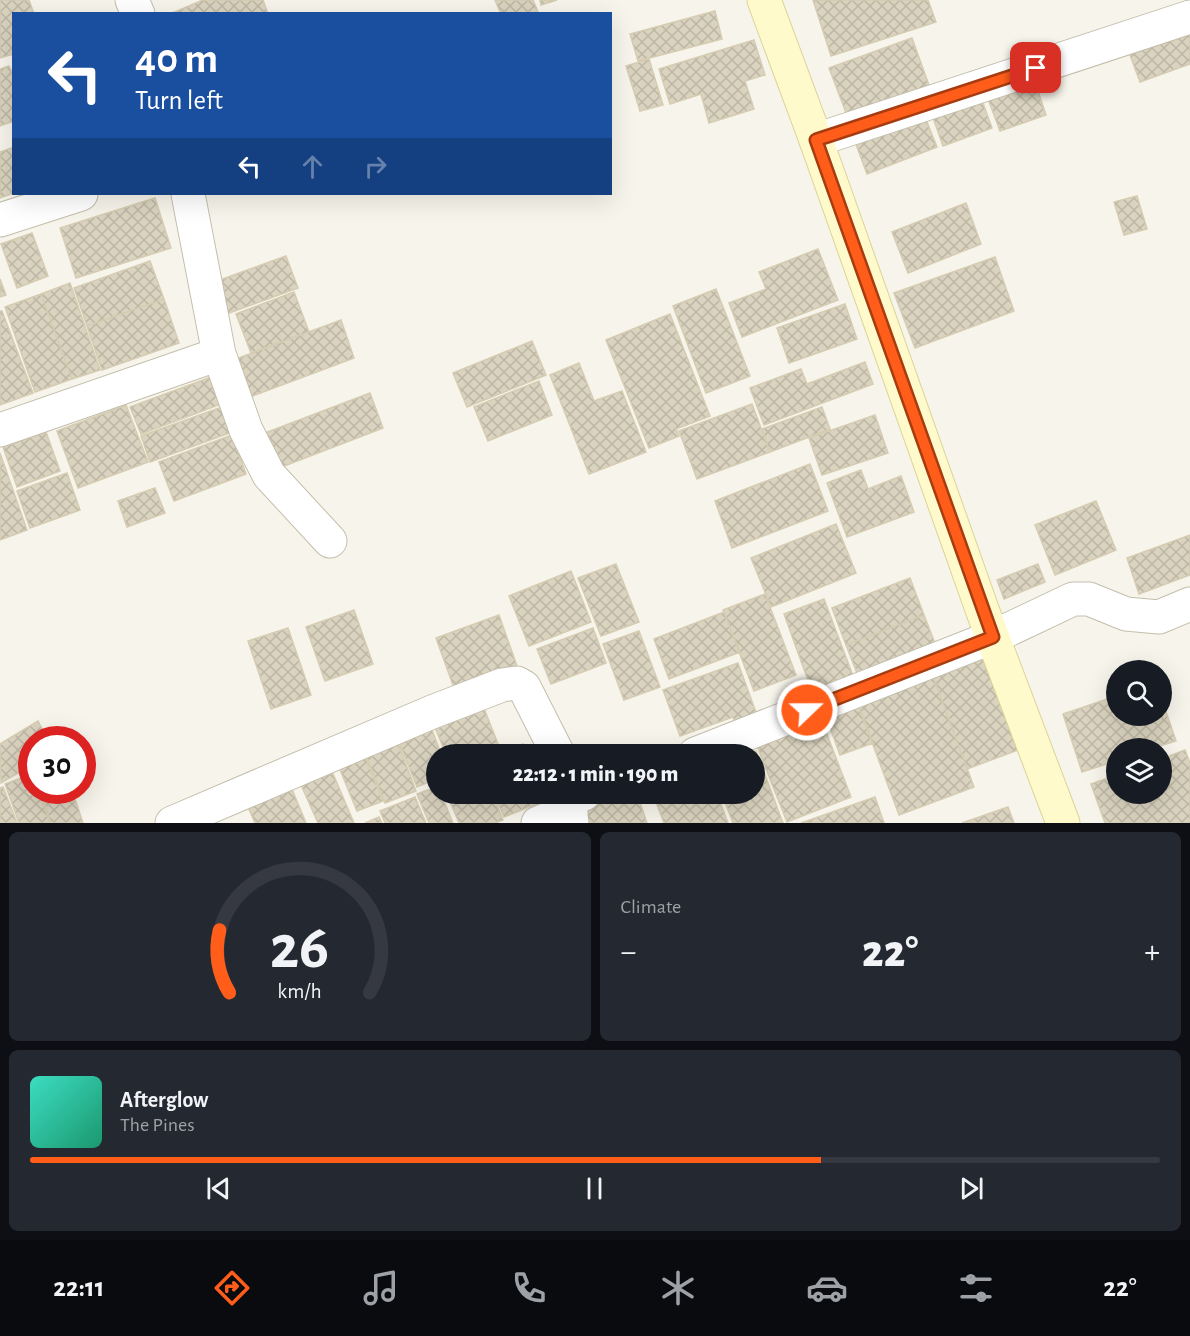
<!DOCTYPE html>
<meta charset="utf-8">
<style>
body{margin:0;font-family:"Alegreya Sans",sans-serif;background:#242831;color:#f1f3f6;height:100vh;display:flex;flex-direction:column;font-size:22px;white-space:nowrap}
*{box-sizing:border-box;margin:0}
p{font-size:20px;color:#9ea1a6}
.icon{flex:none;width:33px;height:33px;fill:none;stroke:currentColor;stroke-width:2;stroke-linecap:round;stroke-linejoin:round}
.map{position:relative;height:823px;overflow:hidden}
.drawer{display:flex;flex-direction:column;gap:9px;padding:9px;background:#0d0f14;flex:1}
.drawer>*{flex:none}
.guide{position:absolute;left:12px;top:12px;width:600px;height:183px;border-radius:0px;box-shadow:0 6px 24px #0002;background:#1a4fa0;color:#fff;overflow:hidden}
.tools{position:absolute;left:1106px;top:660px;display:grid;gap:12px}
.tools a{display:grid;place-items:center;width:66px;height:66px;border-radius:50%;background:#171b24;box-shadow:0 6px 24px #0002;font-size:30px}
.speed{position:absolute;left:18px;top:726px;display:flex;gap:12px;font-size:30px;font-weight:700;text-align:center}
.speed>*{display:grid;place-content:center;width:78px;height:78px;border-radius:50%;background:#171b24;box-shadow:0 6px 24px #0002;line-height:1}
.speed .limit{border:9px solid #d22;background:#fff;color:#111}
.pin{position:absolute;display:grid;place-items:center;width:51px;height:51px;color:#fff;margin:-26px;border-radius:12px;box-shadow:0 3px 9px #0006}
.me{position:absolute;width:66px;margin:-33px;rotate:68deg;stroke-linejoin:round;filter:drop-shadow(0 0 4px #0008)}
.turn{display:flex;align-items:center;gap:21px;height:126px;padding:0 24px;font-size:27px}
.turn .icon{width:78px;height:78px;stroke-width:2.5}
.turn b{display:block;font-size:42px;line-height:51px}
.lanes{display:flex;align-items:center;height:57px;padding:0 24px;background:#0003;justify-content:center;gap:30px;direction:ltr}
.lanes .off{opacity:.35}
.big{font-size:45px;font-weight:800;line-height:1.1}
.drawer .card{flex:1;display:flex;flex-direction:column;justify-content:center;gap:9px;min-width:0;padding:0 21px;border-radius:9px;background:#242831}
.drawer .dial{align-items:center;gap:0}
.dial svg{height:156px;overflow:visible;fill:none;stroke:#363941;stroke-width:7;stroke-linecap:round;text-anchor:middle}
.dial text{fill:#f1f3f6;stroke:none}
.song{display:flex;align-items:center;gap:18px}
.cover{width:72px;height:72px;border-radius:9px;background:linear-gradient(135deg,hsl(170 70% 55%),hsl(160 70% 35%))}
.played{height:6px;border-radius:3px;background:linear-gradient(90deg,#ff5d19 70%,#363941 70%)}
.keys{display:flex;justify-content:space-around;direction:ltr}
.heat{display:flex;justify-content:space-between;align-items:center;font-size:33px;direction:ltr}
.drawer .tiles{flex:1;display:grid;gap:9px;grid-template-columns:1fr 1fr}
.card:last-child{grid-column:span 2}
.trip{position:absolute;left:426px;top:744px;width:339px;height:60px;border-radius:30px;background:#171b24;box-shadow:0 6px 24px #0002;font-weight:800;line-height:60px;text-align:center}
.tabs{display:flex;height:96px;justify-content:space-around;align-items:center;background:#090b0e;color:#9ea1a6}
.tabs .icon{width:42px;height:42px}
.tabs .selected{color:#ff5d19}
.tabs b{font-size:27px;color:#f1f3f6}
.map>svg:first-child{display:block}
.building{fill:url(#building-cross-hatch);stroke:#d5ccb1;stroke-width:1.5}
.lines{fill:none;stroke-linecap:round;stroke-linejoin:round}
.street-casing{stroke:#c4bfac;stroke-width:35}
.secondary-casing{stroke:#dbd396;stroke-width:35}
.street{stroke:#fff;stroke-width:33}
.secondary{stroke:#fffacc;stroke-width:33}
.route-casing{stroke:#a63c10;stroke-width:15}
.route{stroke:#ff5d19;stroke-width:10}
</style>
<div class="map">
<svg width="1190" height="823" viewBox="0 0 1190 823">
<defs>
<pattern id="building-cross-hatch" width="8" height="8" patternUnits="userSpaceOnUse" patternTransform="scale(1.5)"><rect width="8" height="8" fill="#dad3bf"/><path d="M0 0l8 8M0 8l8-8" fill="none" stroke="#bdb6a5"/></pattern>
</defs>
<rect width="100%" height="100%" fill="#f7f5eb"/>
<!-- building -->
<path class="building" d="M0,0h29l5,14h-20v40l-14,4z
M203,0h60l5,14h-98z
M495,0h38l5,12 -4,2h-33z
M540,0h17l-16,5z
M813,0h115l8,22 -105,34z
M715,11l7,28 -84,22 -8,-27z
M1190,24v40l-50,18 -13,-35z
M912,38l18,50 -82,30 -19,-50z
M754,40l11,35 -20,6 9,28 -45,14 -8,-29 -31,10 -11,-35z
M649,59l14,46 -23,6 -14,-45z
M9,66l5,10v45l-14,5v-57z
M1035,82l11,33 -46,16 -12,-32z
M979,92l13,36 -49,18 -13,-37z
M923,112l14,35 -70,27 -13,-35z
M14,147v46l-14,5v-46z
M1137,196l10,33 -23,6 -10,-33z
M155,198l16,50 -95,30 -16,-50z
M966,203l15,41 -73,29 -16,-41z
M32,233l16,43 -31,12 -16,-44z
M818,249l20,51 -96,37 -13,-34 37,-14 -7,-17z
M286,256l12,32 -77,28 -12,-32z
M995,257l19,54 -99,37 -21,-55z
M150,261l14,38 -77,27 -13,-38z
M0,279l6,16 -6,2z
M70,283l30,87 -28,9 -31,-85z
M716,289l34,87 -44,17 -33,-87z
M294,292l15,40 -58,21 -15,-39z
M41,294l31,85 -37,13 -30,-85z
M164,299l15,44 -77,27 -15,-44z
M845,304l12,35 -68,24 -12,-35z
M0,311h2l31,82 -33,12z
M670,314l40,102 -34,13 3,7 -30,12 -43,-108z
M341,320l13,38 -112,42 -14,-38z
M532,341l14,34 -79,32 -14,-34z
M865,362l8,22 -109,41 -14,-37 51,-19 6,15z
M579,363l15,38 28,-10 24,61 -57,22 -39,-99z
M211,377l10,27 -80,30 -11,-27z
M539,381l13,34 -64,26 -14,-34z
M370,393l13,35 -104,40 -14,-35z
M752,404l18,48 -73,27 -18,-48z
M126,405l22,57 -70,26 -21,-57z
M222,407l10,25 -82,30 -9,-26z
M822,407l8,22 -60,23 -8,-23z
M875,415l13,38 -66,22 -13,-37z
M46,432l14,39 -43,16 -14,-40z
M232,435l14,39 -72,27 -15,-39z
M0,453l27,77 -27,10z
M810,464l18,47 -96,37 -17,-47z
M861,470l7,19 33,-13 13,36 -67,25 -20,-54z
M67,473l13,37 -50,18 -13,-37z
M155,488l10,25 -38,14 -9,-26z
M1096,501l20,49 -61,25 -20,-50z
M836,524l20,49 -85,34 -20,-49z
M1190,535v40l-51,19 -12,-36z
M616,564l23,58 -38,14 -23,-58z
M1038,564l7,18 -41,17 -7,-19z
M571,571l20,51 -62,24 -20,-50z
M910,578l14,37 -78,30 -14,-37z
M765,594l31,81 -42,16 -31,-81z
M824,599l31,82 -41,16 -30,-83z
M354,610l19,54 -48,17 -19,-54z
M724,612l16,40 -71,27 -15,-40z
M499,615l18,51 -63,22 -18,-50z
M924,615l14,36 -78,30 -14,-36z
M288,628l23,67 -40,14 -23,-68z
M593,628l13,35 -55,21 -14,-35z
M639,631l21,56 -36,13 -21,-56z
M981,652l37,98 -51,19 -36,-98z
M738,663l23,63 -22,8 -6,-17 -53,19 -17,-46z
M931,671l43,116 -75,28 -43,-116z
M1116,696v20h45v-19l15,44 -23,7h-37v13l-34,11 -19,-58z
M480,698l20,51 -14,5h-40l-15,-36z
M856,699l17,44 -33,12 -16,-44z
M820,716l31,81 -64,25 -32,-81z
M428,719l13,35h-5v25l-19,8 -22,-55z
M38,721l10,19h-16v25l-31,18 -1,-39z
M396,738l20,53 -31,12 -21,-53z
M523,744l5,10h-32z
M362,749l21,52 -26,10 -21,-51z
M1185,750l5,13v60h-85l-14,-39 25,-9v19h45v-35z
M756,751l27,72h-50l-11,-29h32v-40h-9z
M328,762l26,61h-36l-21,-47z
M32,774v16h6l12,33h-31l-14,-39z
M289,782l17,41h-51l-10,-23z
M3,787l14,36h-17v-35z
M436,787v7h5l12,29h-24l-12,-29z
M40,790h32l11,33h-32z
M447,794h45l11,26 -8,3h-36z
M494,794h49l3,6 -42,17z
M600,794h37l10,29h-67l-7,-20z
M653,794h64l11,29h-64z
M415,797l11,26h-41l-5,-12z
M875,797l9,26h-83z
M1008,807l6,16h-52z
M379,817l3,6h-17z"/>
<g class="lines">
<!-- street casing -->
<g class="street-casing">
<path id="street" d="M132,0l6,14
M816,140l374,-123
M188,194l31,160 27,76 23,45 61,66
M0,220l81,-26
M0,430l219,-76
M695,754l298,-117 80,-38h16l37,15 33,3 31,-13
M172,823l260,-111 70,-27 15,-2 7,4 34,67
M538,823l32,-14
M572,823c-2,-13 -3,-25 12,-29"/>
</g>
<!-- secondary casing -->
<g class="secondary-casing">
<path id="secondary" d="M764,0l52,140 167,472 80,211"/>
</g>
<!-- street -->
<use href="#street" class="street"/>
<!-- secondary -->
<use href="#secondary" class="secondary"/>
</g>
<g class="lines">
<!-- route casing -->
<g class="route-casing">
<path id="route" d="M807,710l186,-73 -177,-497 220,-72"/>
</g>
<!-- route -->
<use href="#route" class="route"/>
</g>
</svg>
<div class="tools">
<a><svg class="icon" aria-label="search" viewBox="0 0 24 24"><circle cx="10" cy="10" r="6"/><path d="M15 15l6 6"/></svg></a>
<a><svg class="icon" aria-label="layers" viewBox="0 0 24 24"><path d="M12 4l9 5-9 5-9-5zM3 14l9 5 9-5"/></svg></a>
</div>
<div class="speed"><div class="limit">30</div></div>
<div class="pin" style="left:1036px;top:68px;background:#d93025"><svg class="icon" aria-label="arrive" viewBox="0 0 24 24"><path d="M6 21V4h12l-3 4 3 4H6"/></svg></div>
<svg class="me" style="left:807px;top:710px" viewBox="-20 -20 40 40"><circle r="17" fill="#ff5d19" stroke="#fff" stroke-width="3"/><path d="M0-11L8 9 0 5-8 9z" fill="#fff"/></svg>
<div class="trip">22:12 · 1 min · 190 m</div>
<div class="guide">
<div class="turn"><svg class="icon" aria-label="left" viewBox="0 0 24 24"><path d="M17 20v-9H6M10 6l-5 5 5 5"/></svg><div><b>40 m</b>Turn left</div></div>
<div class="lanes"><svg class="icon" aria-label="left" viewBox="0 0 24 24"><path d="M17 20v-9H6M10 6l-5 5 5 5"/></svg><svg class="icon off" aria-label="ahead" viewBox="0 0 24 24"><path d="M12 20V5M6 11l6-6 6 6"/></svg><svg class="icon off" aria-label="right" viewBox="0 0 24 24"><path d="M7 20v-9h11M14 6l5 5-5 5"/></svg></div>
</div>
</div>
<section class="drawer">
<div class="tiles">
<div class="card dial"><svg viewBox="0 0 100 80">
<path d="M14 69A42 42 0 1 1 86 69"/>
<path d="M14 69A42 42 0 0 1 9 37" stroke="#ff5d19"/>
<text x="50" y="56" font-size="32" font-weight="700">26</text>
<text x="50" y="72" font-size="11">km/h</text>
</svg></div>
<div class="card"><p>Climate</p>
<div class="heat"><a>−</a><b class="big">22°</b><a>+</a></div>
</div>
<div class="card">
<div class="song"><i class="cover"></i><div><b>Afterglow</b><p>The Pines</p></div></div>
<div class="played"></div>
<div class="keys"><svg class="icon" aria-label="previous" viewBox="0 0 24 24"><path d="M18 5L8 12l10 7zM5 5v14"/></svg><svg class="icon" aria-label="pause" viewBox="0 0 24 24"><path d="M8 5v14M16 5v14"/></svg><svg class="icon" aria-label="next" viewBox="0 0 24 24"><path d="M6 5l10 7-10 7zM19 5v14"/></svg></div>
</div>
</div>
</section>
<nav class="tabs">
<b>22:11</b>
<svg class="icon selected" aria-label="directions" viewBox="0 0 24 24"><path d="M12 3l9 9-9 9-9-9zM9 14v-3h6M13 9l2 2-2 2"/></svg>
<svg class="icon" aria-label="music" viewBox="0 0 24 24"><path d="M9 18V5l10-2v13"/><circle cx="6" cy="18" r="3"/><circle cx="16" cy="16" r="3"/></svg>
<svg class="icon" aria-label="phone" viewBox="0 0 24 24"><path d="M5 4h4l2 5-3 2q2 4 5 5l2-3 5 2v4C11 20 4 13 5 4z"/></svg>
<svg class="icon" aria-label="climate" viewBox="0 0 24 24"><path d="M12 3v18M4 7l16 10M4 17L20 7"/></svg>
<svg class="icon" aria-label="car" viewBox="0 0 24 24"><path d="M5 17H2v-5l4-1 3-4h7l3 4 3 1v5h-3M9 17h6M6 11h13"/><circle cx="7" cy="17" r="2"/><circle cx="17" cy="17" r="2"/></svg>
<svg class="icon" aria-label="filters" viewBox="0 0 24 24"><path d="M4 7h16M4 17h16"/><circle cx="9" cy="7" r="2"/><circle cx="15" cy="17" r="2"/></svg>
<b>22°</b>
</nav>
